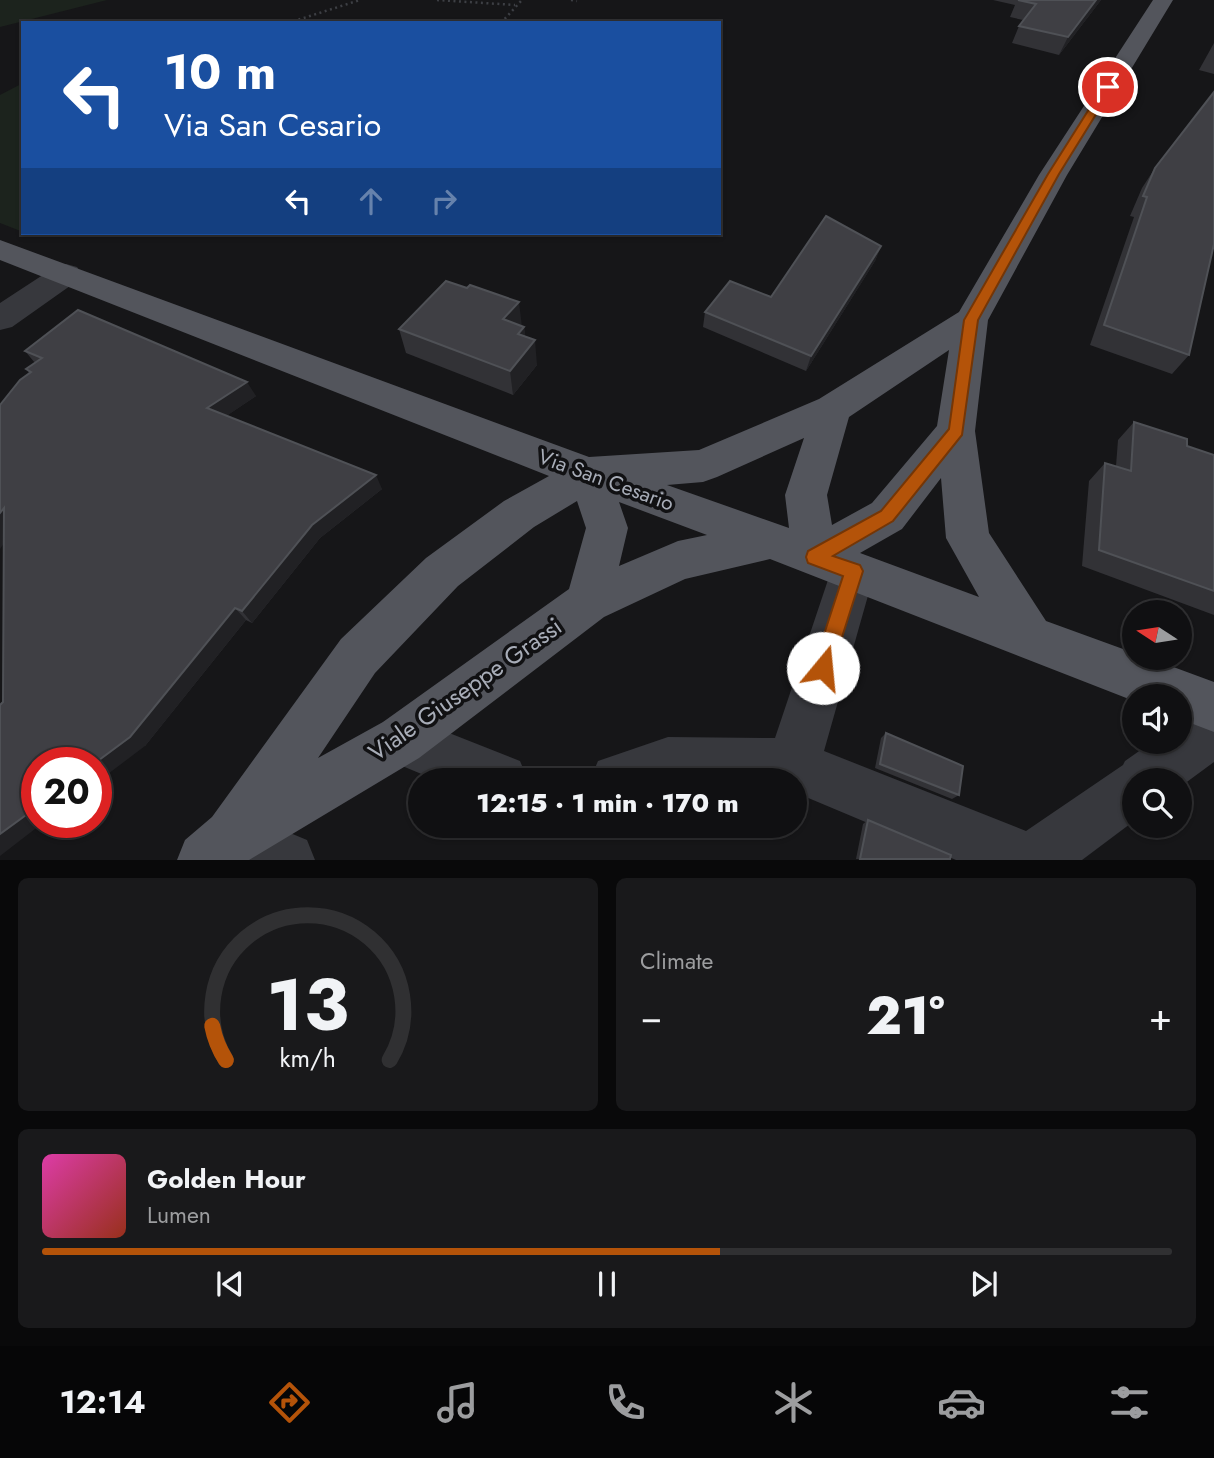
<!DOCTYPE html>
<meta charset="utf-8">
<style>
body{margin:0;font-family:Jost,sans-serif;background:#19191b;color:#f1f3f6;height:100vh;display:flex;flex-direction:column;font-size:26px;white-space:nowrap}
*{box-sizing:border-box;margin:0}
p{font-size:23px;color:#9c9d9f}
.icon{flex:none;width:38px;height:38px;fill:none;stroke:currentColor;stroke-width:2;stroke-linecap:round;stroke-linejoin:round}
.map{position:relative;height:860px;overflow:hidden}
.side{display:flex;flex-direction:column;gap:18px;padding:18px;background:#09090a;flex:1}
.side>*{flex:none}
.hud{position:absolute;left:21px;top:21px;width:700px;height:214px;border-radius:0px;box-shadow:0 2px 5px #0004,0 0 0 2px #303032;background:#1a4fa0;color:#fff;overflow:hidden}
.needle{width:46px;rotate:282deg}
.buttons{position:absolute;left:1122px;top:600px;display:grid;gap:14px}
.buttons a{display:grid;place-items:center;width:70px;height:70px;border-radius:50%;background:#101012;box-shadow:0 2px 5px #0004,0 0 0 2px #303032;font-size:35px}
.speed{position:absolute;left:21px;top:747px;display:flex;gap:14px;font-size:35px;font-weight:700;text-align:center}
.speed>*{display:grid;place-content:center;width:91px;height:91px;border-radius:50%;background:#101012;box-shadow:0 2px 5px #0004,0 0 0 2px #303032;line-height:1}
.speed .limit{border:10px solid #d22;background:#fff;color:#111}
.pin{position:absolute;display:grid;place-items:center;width:60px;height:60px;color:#fff;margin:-30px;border:4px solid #fff;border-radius:50%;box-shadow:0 2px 7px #0007}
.me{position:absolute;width:77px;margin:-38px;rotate:17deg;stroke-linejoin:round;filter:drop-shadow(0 0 5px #0008)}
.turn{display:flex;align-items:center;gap:24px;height:147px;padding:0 28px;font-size:32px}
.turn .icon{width:91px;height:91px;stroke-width:2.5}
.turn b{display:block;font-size:49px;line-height:60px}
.lanes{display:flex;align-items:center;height:66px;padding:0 28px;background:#0003;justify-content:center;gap:35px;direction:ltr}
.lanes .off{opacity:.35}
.big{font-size:52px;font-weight:800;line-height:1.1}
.side .tile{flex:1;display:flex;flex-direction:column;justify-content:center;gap:10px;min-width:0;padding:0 24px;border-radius:10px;background:#19191b}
.side .dial{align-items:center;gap:0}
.dial svg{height:182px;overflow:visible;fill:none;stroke:#303032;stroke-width:7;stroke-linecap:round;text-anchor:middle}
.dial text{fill:#f1f3f6;stroke:none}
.song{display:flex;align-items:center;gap:21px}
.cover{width:84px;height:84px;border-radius:10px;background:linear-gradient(135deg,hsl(320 70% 55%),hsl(10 70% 35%))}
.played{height:7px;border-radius:4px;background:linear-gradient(90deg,#b45309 60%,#303032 60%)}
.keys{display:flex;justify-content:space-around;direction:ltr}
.heat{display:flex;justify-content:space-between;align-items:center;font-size:38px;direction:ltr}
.side .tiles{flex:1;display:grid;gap:18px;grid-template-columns:1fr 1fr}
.tile:last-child{grid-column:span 2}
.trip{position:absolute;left:408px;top:768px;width:399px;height:70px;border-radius:35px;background:#101012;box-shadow:0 2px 5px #0004,0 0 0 2px #303032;font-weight:800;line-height:70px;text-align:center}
.tab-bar{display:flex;height:112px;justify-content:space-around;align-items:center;background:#060607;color:#9c9d9f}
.tab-bar .icon{width:49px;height:49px}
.tab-bar .on{color:#b45309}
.tab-bar b{font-size:32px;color:#f1f3f6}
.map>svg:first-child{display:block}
.green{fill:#1c231d}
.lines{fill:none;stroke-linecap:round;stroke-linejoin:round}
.path{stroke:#3d3f44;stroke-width:2.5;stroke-dasharray:2 3.5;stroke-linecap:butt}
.minor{fill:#37383d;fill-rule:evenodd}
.major{fill:#53555c;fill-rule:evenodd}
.wall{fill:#323236}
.shaded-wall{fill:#212124}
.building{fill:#3f3f44;stroke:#4f5156;stroke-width:2}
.route{fill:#b45309;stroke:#753606;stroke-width:2}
.labels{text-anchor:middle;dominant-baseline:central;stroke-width:7;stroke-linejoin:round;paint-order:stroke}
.street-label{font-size:21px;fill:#a8adb8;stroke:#111113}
.near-street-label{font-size:24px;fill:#a8adb8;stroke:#111113}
</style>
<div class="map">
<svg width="1214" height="860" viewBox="0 0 1214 860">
<rect width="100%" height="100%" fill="#161618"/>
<!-- green -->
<path class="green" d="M0,0h107l-107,27z
M23,83v149l-23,-9v-128z"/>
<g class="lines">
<!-- path -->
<path class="path" d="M437,0l78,5
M571,0l6,1
M288,23l72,-23
M501,23l21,-23"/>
<!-- minor -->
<path class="minor" d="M66,264l11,3 5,7 -5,7 -65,46 -12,3v-27l55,-36z
M853,551l16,6 6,14 -51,180 202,80 97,-66 2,-4 27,-19h28v-19l16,-11 18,-8v58l-34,25v-7h-46v41l-52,39h-126l-162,-68v-12h-204l8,-19 70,-24 107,1 56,-167 6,-14z
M401,714l119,47 8,19h-92l-53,-22 -8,-18 8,-18z
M232,809l75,31 8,20h-97l-6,-3 -8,-20 8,-20z"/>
<!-- major -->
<path class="major" d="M1153,0h20l-106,175 -79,145 -13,111 14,102 57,88 88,32v5h15l65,24v50l-34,-13v-23h-46v5l-364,-142 -85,20 -81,38 -185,141 -170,102h-72l8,-20 27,-23 129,-178 85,-81 78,-57 45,-25 -549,-216v-20l589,217 110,-7 120,-51 140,-87 80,-137zM949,350l-12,76 -65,77 -40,22 -5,-30 22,-78zM804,438l-19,57 4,33 -122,-43 36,-3 14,-5zM941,478l5,60 33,59 -119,-44 42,-24zM577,501l9,27 -17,61 -186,133 -65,36 57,-85 83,-87 76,-59zM619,502l88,33 -29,6 -59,25 9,-38z"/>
</g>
<!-- wall -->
<path class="wall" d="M993,0h108l-42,55 -47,-12 7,-17 4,-6 -13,-3 5,-12z
M1214,43v31l-15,-4z
M1155,168l34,187 -17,19 -82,-29 44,-128 -4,-1 12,-28z
M881,246l-6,15 -69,110 -103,-44 2,-15 66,-15z
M522,326l2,1 1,10 12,28 -24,30 -107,-42 -7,-24z
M25,351l231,45 -30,20 156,73 -62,49 -68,85 -6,-3 -101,126 -142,-44 26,-329 -3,-4 9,-6z
M1134,422l53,24 27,9v160l-132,-49 7,-85 16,-18 11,3 2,-26z
M886,733l73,62 -7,4 -77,-31 6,-30z
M868,820l82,39h-94l7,-35z"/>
<!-- shaded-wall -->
<path class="shaded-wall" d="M1096,0h5l-42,55 9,-18z
M881,246l-6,15 -69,110 5,-15z
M519,302l3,25 -19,-8z
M524,327l3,23 8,-10 2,25 -24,30 -3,-24 8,-37z
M247,382l9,14 -40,27 -9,-15z
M376,475l6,14 -62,49 -68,85 -10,-12 70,-86z
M4,508l15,13 -19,28v-36z
M235,608l11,12 -101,126 -49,37v-20z
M37,807v15h7l-44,34v-22z"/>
<!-- building -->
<path class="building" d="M1018,0h78l-28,37 -49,-11 17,-22z
M1214,92v152l-25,111 -85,-30 43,-128 -4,-1 12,-28z
M826,216l55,30 -70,110 -106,-44 25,-31 41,16z
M446,281l21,7 3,-3 49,17 -16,17 21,8 -6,7 17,6 -25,31 -111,-42z
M78,310l169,72 -40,26 169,67 -64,50 -70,86 -7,-3 -105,129 -35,26h-58v44l-37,27v-129l3,-3 1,-194 -4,5v-108l20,-25 11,-8 -5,-3 16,-11 -17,-7z
M1134,422l53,17v7l27,9v136l-115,-41 6,-87 26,8z
M886,733l77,33 -4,29 -79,-31z
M868,820l83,35 -1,4h-90z"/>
<!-- route -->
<path class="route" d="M1108,84l5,3 -54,87 -81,146 -16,115 -69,86 -60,35 27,9 3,6 -33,104 -7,3 -7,-3 -3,-7 30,-92 -35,-13 -2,-6 2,-6 73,-40 68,-82 15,-109 84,-146 55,-87z"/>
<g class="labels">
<!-- street labels -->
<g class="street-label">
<text transform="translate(606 480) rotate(20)">Via San Cesario</text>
</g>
<!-- near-street labels -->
<g class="near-street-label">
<text transform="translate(465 689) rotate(-35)">Viale Giuseppe Grassi</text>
</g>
</g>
</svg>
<div class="buttons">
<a><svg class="needle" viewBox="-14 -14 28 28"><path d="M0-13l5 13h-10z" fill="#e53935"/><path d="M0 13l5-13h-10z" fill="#9c9d9f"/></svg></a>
<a><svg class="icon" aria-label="sound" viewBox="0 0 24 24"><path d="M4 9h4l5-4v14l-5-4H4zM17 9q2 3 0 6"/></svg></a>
<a><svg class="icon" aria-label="search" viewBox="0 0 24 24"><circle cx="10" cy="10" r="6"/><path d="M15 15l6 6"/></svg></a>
</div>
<div class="speed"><div class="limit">20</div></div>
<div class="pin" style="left:1108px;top:87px;background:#d93025"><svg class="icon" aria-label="arrive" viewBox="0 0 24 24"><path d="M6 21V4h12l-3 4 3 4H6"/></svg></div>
<svg class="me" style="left:823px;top:668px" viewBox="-20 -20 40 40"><circle r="19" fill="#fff"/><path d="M0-13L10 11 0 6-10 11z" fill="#b45309"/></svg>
<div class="trip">12:15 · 1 min · 170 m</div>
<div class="hud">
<div class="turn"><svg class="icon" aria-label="left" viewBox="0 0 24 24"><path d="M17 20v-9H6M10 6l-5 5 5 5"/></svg><div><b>10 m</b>Via San Cesario</div></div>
<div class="lanes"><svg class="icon" aria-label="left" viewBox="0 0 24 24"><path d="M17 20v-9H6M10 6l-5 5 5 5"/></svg><svg class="icon off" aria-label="ahead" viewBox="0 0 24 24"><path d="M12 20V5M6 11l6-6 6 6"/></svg><svg class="icon off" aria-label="right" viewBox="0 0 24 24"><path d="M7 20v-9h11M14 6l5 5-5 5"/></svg></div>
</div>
</div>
<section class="side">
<div class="tiles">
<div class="tile dial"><svg viewBox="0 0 100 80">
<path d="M14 69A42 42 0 1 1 86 69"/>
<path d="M14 69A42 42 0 0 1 8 54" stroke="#b45309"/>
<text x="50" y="56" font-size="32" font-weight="700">13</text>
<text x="50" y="72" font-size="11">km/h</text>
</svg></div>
<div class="tile"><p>Climate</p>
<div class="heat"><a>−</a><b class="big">21°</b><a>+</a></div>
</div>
<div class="tile">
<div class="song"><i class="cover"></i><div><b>Golden Hour</b><p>Lumen</p></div></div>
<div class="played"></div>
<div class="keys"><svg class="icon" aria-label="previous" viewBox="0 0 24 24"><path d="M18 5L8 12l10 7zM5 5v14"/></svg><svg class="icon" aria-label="pause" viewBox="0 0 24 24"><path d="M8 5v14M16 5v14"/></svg><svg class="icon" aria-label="next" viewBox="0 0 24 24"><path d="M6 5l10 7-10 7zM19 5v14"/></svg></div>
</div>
</div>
</section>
<nav class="tab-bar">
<b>12:14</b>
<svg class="icon on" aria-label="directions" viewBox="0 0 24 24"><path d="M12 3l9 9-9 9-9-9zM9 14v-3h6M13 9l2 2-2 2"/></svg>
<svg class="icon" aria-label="music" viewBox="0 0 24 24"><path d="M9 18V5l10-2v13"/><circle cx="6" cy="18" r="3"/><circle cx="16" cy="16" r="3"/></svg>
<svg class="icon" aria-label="phone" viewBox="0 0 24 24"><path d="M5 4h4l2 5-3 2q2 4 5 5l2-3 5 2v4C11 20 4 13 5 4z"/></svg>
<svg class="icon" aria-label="climate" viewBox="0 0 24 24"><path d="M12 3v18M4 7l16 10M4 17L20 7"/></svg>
<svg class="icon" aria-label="car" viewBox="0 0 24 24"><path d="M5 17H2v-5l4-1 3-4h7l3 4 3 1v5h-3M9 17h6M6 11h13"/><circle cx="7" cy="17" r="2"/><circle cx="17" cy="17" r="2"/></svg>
<svg class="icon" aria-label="filters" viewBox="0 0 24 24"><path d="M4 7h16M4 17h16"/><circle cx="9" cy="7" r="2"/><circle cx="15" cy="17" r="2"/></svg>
</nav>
